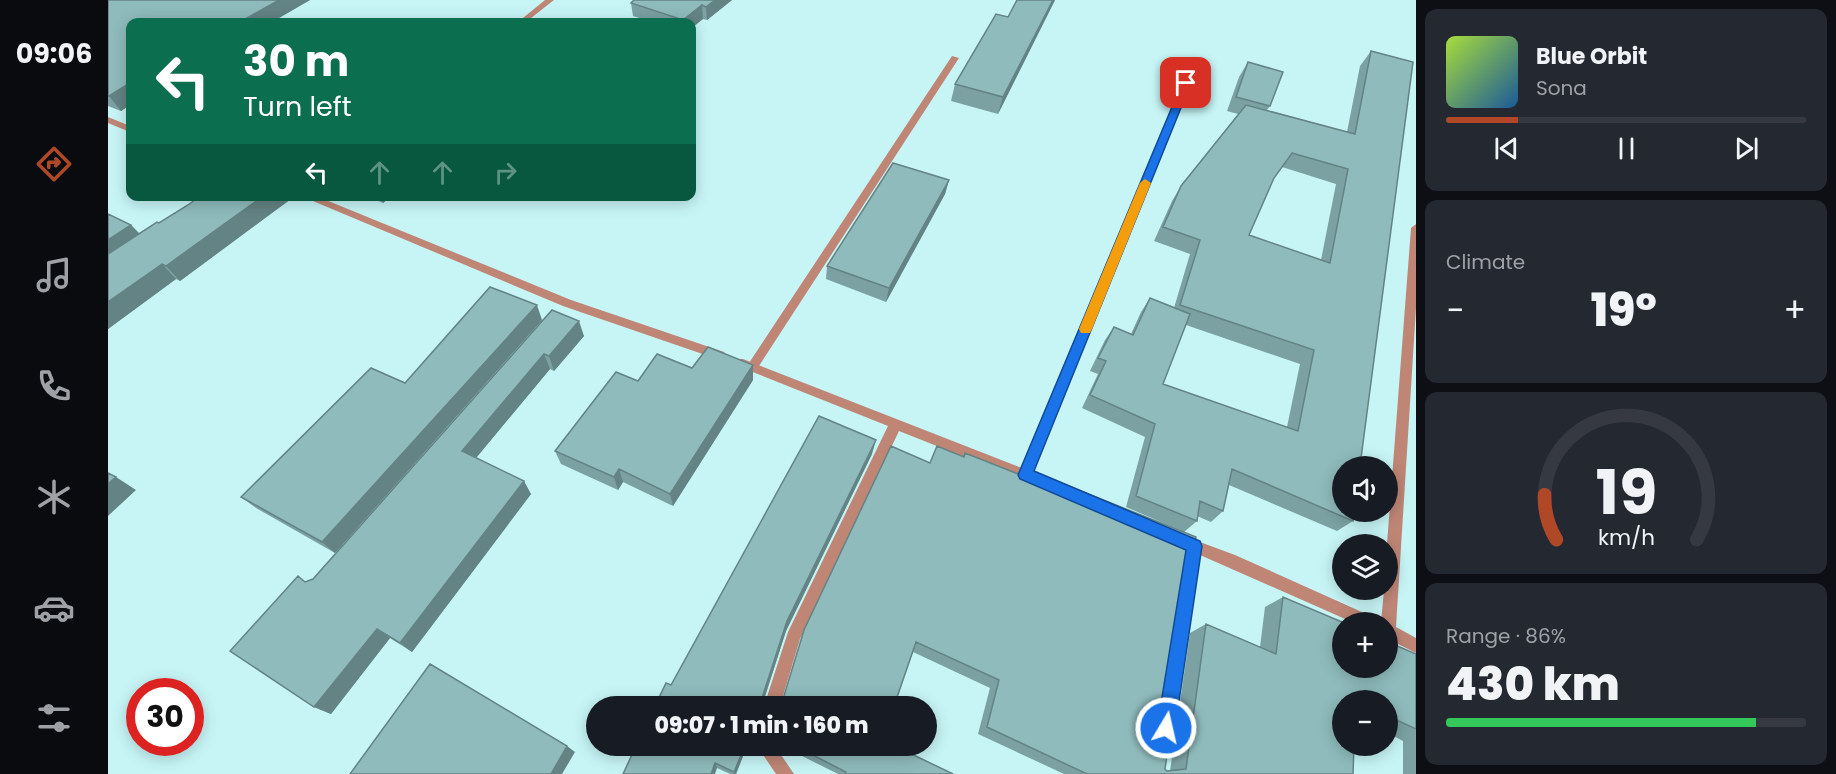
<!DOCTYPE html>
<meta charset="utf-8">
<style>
body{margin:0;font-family:Poppins,sans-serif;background:#242831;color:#f1f3f6;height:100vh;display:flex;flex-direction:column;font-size:22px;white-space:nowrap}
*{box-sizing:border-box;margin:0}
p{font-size:20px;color:#9ea1a6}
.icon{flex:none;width:33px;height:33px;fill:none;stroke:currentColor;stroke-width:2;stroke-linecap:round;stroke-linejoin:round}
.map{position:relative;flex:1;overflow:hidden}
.panel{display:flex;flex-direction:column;gap:9px;padding:9px;background:#0d0f14;width:420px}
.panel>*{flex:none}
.top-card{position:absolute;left:18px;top:18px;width:570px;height:183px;border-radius:12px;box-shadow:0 3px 15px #0003;background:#0b6e4f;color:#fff;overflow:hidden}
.controls{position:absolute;left:1224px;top:456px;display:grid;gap:12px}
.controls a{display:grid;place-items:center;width:66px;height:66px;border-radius:50%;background:#171b24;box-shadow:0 3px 15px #0003;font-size:30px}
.speed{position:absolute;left:18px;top:678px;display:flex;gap:12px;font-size:30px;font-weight:700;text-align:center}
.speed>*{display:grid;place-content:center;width:78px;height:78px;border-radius:50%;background:#171b24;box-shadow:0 3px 15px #0003;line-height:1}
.speed .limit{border:9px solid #d22;background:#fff;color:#111}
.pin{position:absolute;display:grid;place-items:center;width:51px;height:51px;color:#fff;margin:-26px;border-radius:12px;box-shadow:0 3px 9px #0006}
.me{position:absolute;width:66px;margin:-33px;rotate:9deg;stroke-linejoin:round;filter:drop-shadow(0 0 4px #0008)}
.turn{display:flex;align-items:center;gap:21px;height:126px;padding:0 18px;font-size:27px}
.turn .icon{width:78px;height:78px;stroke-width:2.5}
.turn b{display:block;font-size:42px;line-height:51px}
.lanes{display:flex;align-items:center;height:57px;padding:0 18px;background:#0003;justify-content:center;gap:30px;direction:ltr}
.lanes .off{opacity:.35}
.big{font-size:45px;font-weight:800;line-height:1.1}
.panel .widget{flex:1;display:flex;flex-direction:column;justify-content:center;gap:9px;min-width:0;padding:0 21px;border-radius:12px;background:#242831}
.panel .dial{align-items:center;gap:0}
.dial svg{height:156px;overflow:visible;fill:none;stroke:#363941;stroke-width:7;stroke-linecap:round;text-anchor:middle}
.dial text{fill:#f1f3f6;stroke:none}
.song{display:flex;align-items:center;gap:18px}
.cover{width:72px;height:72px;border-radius:9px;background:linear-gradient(135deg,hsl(80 70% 55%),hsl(210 70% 35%))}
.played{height:6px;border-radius:3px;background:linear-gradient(90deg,#b04828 20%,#363941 20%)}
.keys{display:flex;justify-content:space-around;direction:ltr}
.heat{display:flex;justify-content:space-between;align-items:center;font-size:33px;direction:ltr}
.charge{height:9px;border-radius:4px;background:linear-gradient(90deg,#34c759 86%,#363941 0)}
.trip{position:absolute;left:478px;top:696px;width:351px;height:60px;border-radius:30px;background:#171b24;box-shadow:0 3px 15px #0003;font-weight:800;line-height:60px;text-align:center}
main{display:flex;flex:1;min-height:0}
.dock{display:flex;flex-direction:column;width:108px;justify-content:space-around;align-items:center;background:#090b0e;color:#9ea1a6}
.dock .icon{width:42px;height:42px}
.dock .on{color:#b04828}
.dock b{font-size:27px;color:#f1f3f6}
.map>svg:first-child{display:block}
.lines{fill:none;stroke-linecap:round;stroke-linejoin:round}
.service{fill:#bf8676;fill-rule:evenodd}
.minor{fill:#bf8676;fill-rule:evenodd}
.wall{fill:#7ba1a2;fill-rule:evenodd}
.shaded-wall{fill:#648384}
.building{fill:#8fbbbc;stroke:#648384;stroke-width:1.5;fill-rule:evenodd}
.route{fill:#1a73e8;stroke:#114b97;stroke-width:1.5}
.slow{fill:#f59e0b}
</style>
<main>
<nav class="dock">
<b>09:06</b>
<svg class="icon on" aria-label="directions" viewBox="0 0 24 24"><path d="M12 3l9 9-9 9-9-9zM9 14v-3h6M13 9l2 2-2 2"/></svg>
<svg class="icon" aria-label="music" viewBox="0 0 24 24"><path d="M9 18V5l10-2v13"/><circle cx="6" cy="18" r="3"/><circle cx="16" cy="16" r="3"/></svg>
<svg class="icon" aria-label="phone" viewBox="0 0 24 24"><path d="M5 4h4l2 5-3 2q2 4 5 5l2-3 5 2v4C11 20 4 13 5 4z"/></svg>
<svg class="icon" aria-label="climate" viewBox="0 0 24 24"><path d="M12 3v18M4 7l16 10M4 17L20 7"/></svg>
<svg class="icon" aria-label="car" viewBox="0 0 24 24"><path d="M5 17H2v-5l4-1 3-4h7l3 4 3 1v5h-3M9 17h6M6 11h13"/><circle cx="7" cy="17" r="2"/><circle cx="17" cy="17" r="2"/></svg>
<svg class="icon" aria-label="filters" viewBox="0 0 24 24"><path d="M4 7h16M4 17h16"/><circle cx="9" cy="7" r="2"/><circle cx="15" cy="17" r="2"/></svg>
</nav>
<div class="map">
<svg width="1308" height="774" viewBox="0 0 1308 774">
<rect width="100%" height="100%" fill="#c7f5f6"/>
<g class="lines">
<!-- service -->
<path class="service" d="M844,56l7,2 -202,311h-8l-2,-3 2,-3z"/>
<!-- minor -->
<path class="minor" d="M437,0h9l-28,22h-8z
M1084,59l7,2 -166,412 32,12 2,4 -2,4 -5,2 -5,-2 -156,-62 -99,208 -20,67h-16l24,-74 100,-206 -153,-61 -2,-3 2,-3h8l279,109z
M0,117l22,9v6l-22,-9z
M193,196h15l255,104 153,52 2,3 -6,5 -157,-54z
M1308,224v84l-20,319 20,11v15l-28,-14v-17h-7l3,-32h4l-1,-46 24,-316z
M1073,535l54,20 138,62 2,5h-23l-152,-67 -12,76 -2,5 -5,2 -5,-2 -2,-5 13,-81 -11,-4 -2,-5 2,-5z
M649,746h18l19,28h-18z"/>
</g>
<!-- wall -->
<path class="wall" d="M0,0h202l-38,22h-142v83l-9,6 -13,-5z
M624,0l-25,20 -4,-1 -11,3h-40l-19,-6 -2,-13z
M947,0l-57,114 -47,-13 4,-17 53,-67z
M1263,51l-18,470 -16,10 -108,-46 -6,26 -12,11 -14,-6v5l-13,11 -58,-25 19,-70 -63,-29 16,-34 -8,-3 15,-31 9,-13 17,7 10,-22 9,-14 24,10 16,-54 -36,-13 18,-40 9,-15 57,-72 -11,-3 12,-34 9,-15 22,44 -3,4 80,22 13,-66zM1174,167l54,17 -15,76 -72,-25 25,-57zM1078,325l114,39 -13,63 -124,-43z
M841,180l-4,14 -59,108 -60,-23 1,-13z
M92,196h95l-115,85 -4,-2 -68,50v-115l23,11 8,8 20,-10 29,-18z
M259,196h24l-8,7z
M444,310l32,26 -30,35 -4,-2 -74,89 55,36 -119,158 -22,-14 -59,76 -17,-7 -8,-125 7,-3z
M434,320l-207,233 -79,-45 -15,-11 164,-114z
M584,368l61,12 -80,126 -50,-24 -5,8 -57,-26 -6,-13 83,-70z
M764,454l-86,177 -22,69v1l19,-2 147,-236 34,-6 83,28 4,-6 132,135 -18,155 2,2h3l20,-138 16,-9 54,23 5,-40 18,-10 133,57v120h-13v-33l-15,-8v-33h-46l11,74h-289l-86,-40 12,-46 -77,-36 -19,54h-239l16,-21z
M528,746h111l-11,28h-6l-13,-6z
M674,746h113l58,28h-115z"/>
<!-- shaded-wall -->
<path class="shaded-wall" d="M171,0h31l-38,22h-32z
M607,0h17l-25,20 -1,-13z
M945,0h2l-57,114 5,-17z
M594,5l1,14 -11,9v-6h-9v-2z
M22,83v22l-9,6 -12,-15z
M841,180l-4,14 -59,108 3,-14z
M155,196h32l-115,85 -14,-15z
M271,196h12l-8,7z
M23,225l14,15 -37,26v-26z
M54,264l14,15 -68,50v-27z
M429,305l5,15 -207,233 -13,-11z
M471,321l5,15 -30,35 -5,-15z
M436,354l6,15 -79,95 -9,-13z
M645,365v15l-80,126 -3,-12z
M768,440l-4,14 -86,177 -24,74v-7l25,-77z
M511,469l4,13 -5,8 -4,-13z
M8,477l20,13 -28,26v-32z
M416,481l7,13 -119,158 -12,-9z
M269,629l13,9 -59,76 -17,-7z
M459,746l8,6 -13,22h-11z
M637,746h2l-11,28h-1l-1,-2z
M607,763l2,5 -2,6h-4z"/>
<!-- building -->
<path class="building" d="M0,0h171l-39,22h-110v61l-21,13h-1z
M526,0h81l-9,7 -4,-2 -19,15 -52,-17z
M909,0h36l-50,97 -48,-13 41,-70 12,3z
M1263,51l42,11 -53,404h-18v46h13l-2,9 -121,-52 -9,42 -23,-10 -3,20 -61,-25 19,-72 -65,-29 16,-34 -8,-3 16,-31 19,8 17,-37 40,16 -27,70 135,47 16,-81 -134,-45 20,-65 -37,-13 18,-41 65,-81 109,29zM1184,153l56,16 -18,94 -81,-28 25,-57z
M1140,62l35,10 -13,34 -34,-9z
M785,163l56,17 -60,108 -62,-22z
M92,196h63l-97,70 -4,-2 -54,38v-48l49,-32 2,1 29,-18z
M0,214l23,11 -23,15z
M382,287l47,18 -215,237 -81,-45 130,-129 34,15z
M444,310l27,11 -30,35 -5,-2 -82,97 62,30 -124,162 -23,-14 -63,78 -84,-56 68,-75 7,6 8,-3z
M600,347l45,18 -83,129 -51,-25 -5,8 -59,-26 61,-79 22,9 19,-27 35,14z
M711,416l57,24 -89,181 -25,77 2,3 19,-2 21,-69 87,-184 39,17 7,-17 27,11 1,-4 84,33 2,-7 145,58 -13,77 4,2 -22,153 2,2 19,-2 20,-145 70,30 7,-57 59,25v46h46v-26l28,12v75l-28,-13v-16h-46v46h12l-1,28h-266l-100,-47 12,-47 -83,-38 -22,64h-239l11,-23 5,2z
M0,473l8,4 -8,7z
M322,664l137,82 -16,28h-201z
M528,746h109l-11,26 -19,-9 -4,11h-88z
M687,746h100l58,28h-108l1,-2z"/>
<!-- route -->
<path class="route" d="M1078,80l5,3 -157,388 166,70 2,5 -27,182 -3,7 -6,2 -7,-2 -2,-7 29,-178 -166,-71 -2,-4 164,-392z"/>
<!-- slow -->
<path class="slow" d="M1037,179l6,4 -59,146 -2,4h-9l-2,-4 61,-146z"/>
</svg>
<div class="controls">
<a><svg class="icon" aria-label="sound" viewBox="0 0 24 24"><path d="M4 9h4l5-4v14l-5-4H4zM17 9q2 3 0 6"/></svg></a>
<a><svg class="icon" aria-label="layers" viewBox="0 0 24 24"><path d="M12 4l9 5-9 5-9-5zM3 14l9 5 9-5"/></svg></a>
<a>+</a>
<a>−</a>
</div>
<div class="speed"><div class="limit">30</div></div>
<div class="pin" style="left:1078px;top:83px;background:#d93025"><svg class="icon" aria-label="arrive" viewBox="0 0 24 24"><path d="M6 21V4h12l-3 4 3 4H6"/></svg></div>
<svg class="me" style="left:1058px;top:728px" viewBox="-20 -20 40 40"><circle r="17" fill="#1a73e8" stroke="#fff" stroke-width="3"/><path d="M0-11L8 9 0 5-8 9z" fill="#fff"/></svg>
<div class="trip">09:07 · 1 min · 160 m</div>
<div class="top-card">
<div class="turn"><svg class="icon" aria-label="left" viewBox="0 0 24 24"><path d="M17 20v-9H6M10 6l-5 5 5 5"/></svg><div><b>30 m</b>Turn left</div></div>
<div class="lanes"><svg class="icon" aria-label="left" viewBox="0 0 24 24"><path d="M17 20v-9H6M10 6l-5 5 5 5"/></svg><svg class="icon off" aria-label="ahead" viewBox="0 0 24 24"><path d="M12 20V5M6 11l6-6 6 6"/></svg><svg class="icon off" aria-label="ahead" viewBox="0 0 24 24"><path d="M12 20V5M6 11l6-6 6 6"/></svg><svg class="icon off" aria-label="right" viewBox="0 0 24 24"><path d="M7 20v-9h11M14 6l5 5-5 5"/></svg></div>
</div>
</div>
<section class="panel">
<div class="widget">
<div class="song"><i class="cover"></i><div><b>Blue Orbit</b><p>Sona</p></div></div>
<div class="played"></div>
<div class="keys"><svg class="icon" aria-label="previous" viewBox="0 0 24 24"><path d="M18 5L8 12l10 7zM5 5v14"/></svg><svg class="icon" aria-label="pause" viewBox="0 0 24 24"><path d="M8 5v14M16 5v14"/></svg><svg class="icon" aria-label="next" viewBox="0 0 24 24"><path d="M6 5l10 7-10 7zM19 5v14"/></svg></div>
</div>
<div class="widget"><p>Climate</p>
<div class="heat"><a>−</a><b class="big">19°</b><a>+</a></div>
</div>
<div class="widget dial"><svg viewBox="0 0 100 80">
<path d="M14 69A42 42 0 1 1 86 69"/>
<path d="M14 69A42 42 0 0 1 8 46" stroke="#b04828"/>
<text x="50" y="56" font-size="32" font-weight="700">19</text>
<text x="50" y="72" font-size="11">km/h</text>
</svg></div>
<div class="widget"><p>Range · 86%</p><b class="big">430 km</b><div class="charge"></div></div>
</section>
</main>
